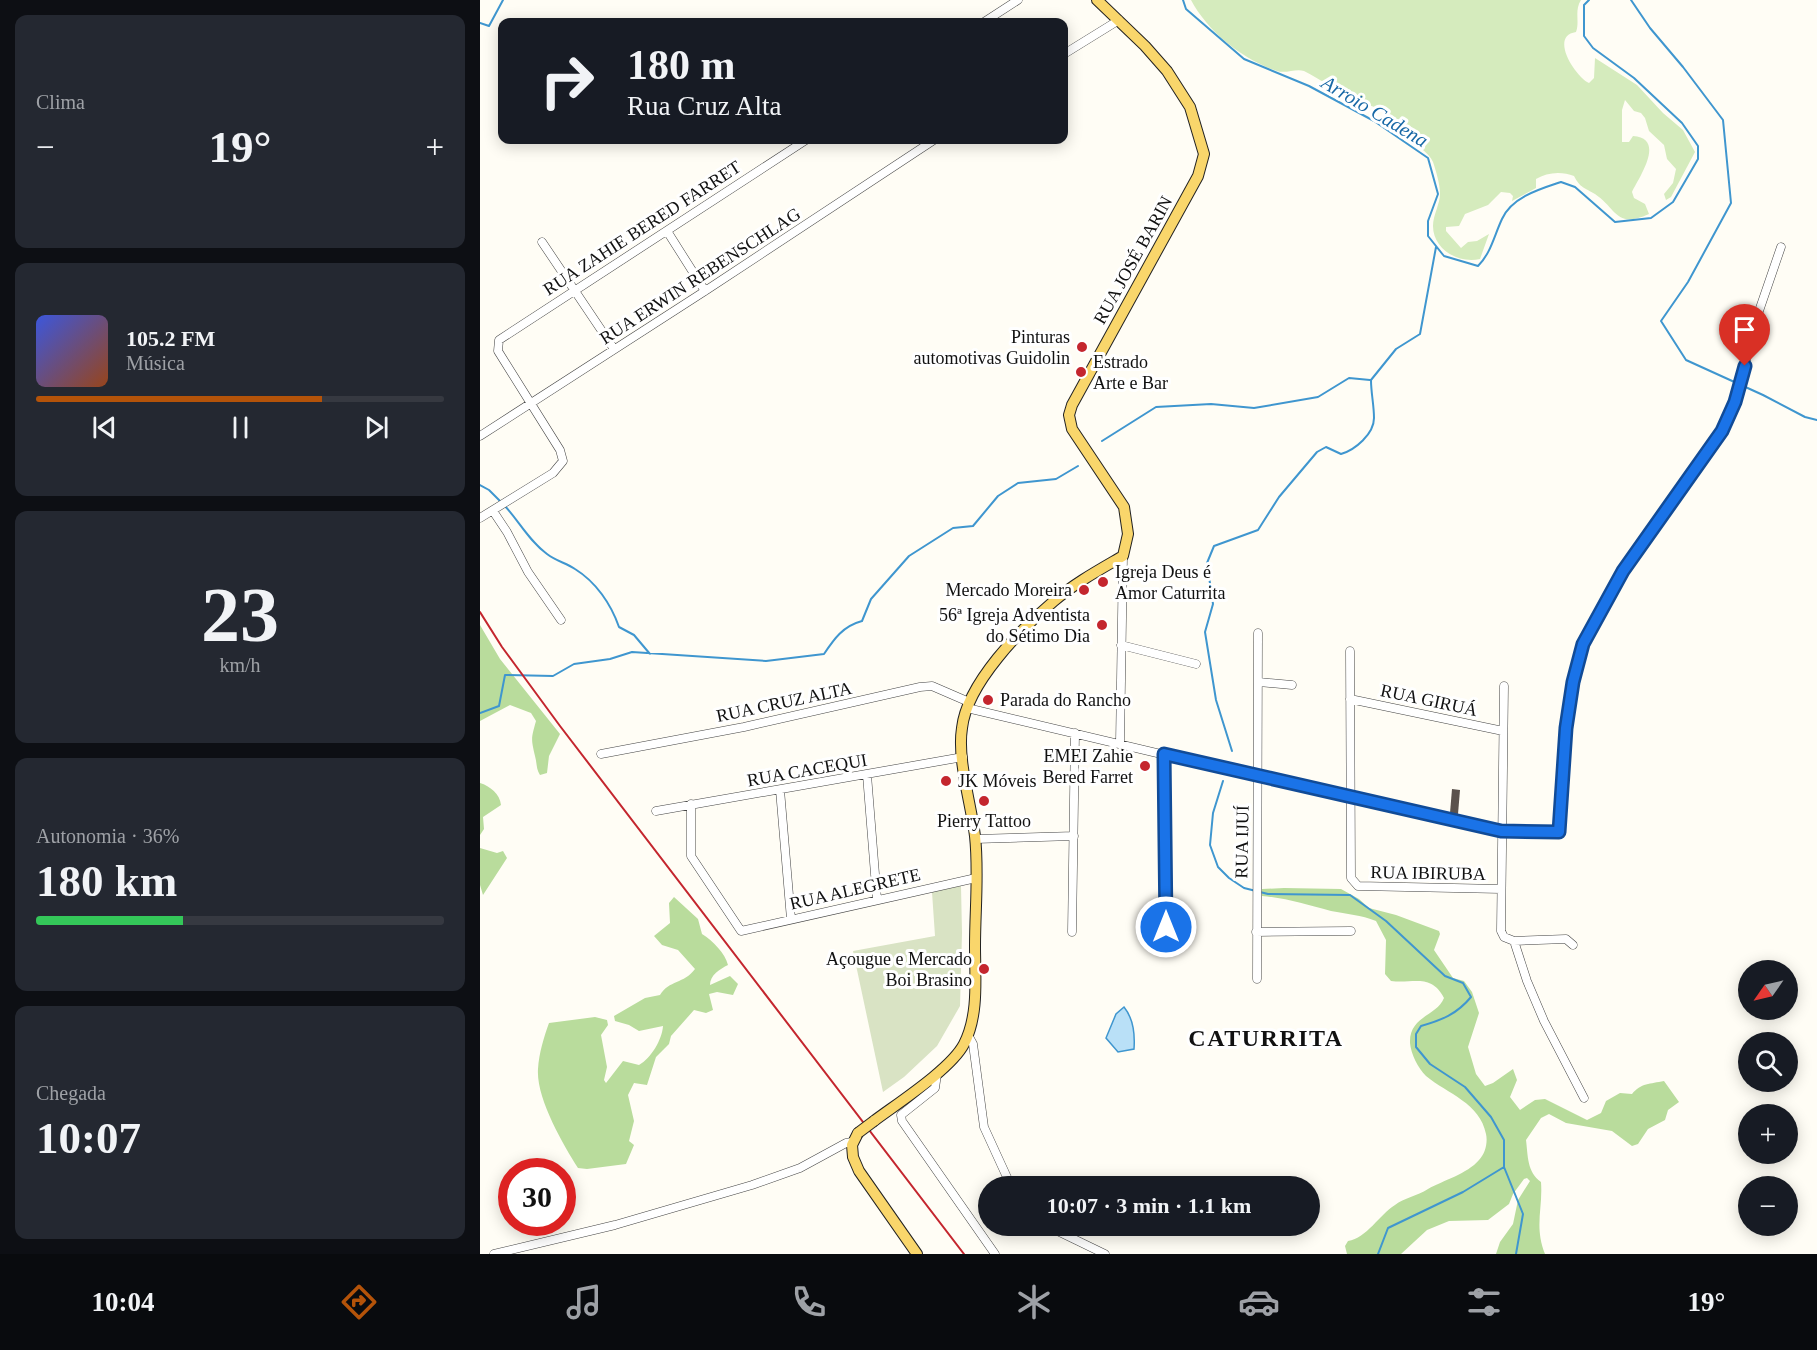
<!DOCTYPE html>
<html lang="pt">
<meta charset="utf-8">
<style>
body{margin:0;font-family:Georgia,serif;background:#242831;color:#f1f3f6;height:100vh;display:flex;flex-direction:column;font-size:22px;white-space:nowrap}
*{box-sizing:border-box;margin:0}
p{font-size:20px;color:#9ea1a6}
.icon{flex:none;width:33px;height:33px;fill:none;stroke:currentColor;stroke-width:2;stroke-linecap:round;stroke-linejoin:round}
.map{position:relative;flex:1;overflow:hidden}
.sheet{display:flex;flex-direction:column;gap:15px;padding:15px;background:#0d0f14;width:480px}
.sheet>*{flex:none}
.top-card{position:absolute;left:18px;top:18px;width:570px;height:126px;border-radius:12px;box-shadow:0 3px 15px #0003;background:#171b24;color:#f1f3f6;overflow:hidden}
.needle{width:39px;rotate:236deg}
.controls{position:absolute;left:1258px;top:960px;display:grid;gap:12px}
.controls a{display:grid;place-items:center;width:60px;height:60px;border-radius:50%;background:#171b24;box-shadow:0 3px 15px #0003;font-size:30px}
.speed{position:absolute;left:18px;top:1158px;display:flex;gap:12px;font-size:30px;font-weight:700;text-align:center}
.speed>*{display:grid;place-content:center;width:78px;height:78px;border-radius:50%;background:#171b24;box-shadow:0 3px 15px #0003;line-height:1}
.speed .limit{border:9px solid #d22;background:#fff;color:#111}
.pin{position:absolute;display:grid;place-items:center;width:51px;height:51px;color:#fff;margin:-62px -26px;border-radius:50% 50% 50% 0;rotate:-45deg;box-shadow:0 0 6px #0007}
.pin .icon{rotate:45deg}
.me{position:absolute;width:66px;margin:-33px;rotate:0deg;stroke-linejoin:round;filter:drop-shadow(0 0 4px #0008)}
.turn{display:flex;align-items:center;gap:21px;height:126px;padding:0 30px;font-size:27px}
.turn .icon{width:78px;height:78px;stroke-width:2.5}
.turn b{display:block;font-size:42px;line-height:51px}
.big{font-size:45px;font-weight:600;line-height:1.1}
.sheet .widget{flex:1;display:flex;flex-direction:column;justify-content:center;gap:9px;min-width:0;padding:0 21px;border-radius:12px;background:#242831}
.sheet .dial{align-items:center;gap:0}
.dial b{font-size:78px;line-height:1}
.song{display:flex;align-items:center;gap:18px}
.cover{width:72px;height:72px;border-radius:9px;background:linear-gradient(135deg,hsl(230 70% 55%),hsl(20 70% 35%))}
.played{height:6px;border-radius:3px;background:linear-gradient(90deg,#b45309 70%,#363941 70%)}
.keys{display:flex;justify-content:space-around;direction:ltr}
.heat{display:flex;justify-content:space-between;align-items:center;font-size:33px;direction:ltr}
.charge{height:9px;border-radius:4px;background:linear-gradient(90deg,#34c759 36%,#363941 0)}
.trip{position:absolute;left:498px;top:1176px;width:342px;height:60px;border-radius:30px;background:#171b24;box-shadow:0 3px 15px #0003;font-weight:600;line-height:60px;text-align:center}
.menu{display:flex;height:96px;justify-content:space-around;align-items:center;background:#090b0e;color:#9ea1a6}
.menu .icon{width:42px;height:42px}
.menu .active{color:#b45309}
.menu b{font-size:27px;color:#f1f3f6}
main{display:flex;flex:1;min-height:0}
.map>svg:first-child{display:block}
.green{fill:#d5ebbd}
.forest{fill:#b9dc9c}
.cemetery{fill:#d9e3c4}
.water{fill:#b9e0f7;stroke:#3f96cf;stroke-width:1.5}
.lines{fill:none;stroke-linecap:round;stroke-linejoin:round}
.stream{stroke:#3f96cf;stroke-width:2}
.building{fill:#5a524d}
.minor-casing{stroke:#444;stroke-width:9}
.major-casing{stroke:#222;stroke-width:12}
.minor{stroke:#fff;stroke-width:8}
.major{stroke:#f9d66b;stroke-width:10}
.rail{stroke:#c4262e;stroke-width:2}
.major-bridge-casing{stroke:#222;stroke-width:12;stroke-linecap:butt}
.major-bridge{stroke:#f9d66b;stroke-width:10}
.route-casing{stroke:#114b97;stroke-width:15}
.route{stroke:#1a73e8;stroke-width:10}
.poi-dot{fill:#c4262e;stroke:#fff;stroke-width:2}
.labels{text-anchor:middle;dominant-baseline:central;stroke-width:6;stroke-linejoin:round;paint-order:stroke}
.street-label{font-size:18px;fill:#111;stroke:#fff}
.poi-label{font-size:18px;fill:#111;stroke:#fff;text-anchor:end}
.water-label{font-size:20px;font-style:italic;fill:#1768a6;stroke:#fff}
.district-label{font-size:24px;font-weight:bold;letter-spacing:1.5px;fill:#111;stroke:#fff}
</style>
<main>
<section class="sheet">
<div class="widget"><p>Clima</p>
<div class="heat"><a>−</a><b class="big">19°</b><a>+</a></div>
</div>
<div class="widget">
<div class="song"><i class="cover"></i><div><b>105.2 FM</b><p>Música</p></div></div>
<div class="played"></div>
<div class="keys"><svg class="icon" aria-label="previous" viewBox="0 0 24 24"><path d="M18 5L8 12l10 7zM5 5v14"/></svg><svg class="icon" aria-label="pause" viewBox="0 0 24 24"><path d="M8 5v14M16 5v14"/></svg><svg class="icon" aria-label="next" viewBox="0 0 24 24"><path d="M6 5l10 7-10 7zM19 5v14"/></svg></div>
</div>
<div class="widget dial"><b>23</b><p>km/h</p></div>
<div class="widget"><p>Autonomia · 36%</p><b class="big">180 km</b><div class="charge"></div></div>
<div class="widget"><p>Chegada</p><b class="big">10:07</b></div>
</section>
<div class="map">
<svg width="1337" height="1254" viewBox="0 0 1337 1254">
<rect width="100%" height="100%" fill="#fffdf5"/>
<!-- green -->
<path class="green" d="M711,0h390c-7,11 -1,21 -5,32 -27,4 -1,44 13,51l5,-5 1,-20 42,27 26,28 20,17 12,22 -24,45 -5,3 -2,-6 9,-11 3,-14 -9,-10 -3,-14 -15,-14 -4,-13 -4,-5 -7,-2 -9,-11 -3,10v32h7l4,-6c34,2 5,43 -1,56l2,6 11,6 4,10c-33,15 -32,-5 -54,-20 -10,-6 -15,-6 -21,-18 -12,-5 -27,-4 -38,3v9l-24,13 1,-5 -3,-3 -9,-1 -13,13 -23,9 -6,12 -13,1v4l15,17 7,-6 9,-1 12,-7 -9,25c-22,5 -47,-10 -47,-33 0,-11 7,-22 7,-32 0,-10 -4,-23 -7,-32 -4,-10 -20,-19 -28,-25l3,-6 -3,-6 -7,-1c-14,-17 -24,-16 -42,-24 -19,-8 -34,-20 -52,-29 -8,-3 -18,3 -27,0 -35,-12 -69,-39 -86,-71z"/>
<!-- forest -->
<path class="forest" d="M0,625l20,34 60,75 -11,22 -2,17 -7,2c-4,-6 -3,-12 -5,-19 -4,-18 -4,-17 1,-35l-5,-8 -21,-8 -30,16z
M0,783c10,3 20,11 21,22l-18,12 1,12 -4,6z
M0,848l17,5 6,-2 4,7 -24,37 -3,-10z
M804,888l57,1 18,10 10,9 27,7 43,16 1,3 -6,16 19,28 11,3 8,11 7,21 -11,34 8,27 9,12 8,-3 20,-14 4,11 -7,17 10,13 15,-10 10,-1 42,21 14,-7 5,-12 14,-8 12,1c9,-11 18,-10 32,-13l15,21 -11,8 -3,10 -17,9 -10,15 -6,2 -20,-15 -46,-8 -17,-9 -8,4 -15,22c2,16 1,32 15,42 2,27 -7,44 4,72h-49l4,-12 13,-18 5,-24 12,-19 -3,-3 -3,1 -11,15 -4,10 -21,16 -39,1 -22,9 -26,24h-54l-2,-8 3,-5c19,-3 31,-26 47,-36 9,-7 22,-9 33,-16 16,-9 39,-15 51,-29 6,-6 9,-17 7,-26 -6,-31 -38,-40 -60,-58 -8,-8 -15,-22 -16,-33 -1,-27 27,-27 34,-45 -13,-25 -31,-14 -53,-17l-6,-7 1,-34 -10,-19c-15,-6 -29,-7 -45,-10 -24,-6 -45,-13 -69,-15v-7z
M194,897l24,22 4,15c11,7 23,19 26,31 -8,4 -18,10 -18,20l20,-9 8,8 -5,11 -16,-3 -8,2 4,16 -7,3 -12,-3 -23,26 -2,8 -13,13 -9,28 -13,-2 -6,12 6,26 -5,20 5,4 -8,19 -39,5 -9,-1c-15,-24 -42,-70 -40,-99 1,-16 6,-32 11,-46l46,-6 12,3 1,5 -7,10 6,32 -3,13 2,3 17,-22 16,4c12,-7 23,-25 24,-39l-24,5 -10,-6 -14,-4 -1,-5 31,-18 15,-3c9,-15 24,-11 35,-26l-17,-19 -16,-5 -8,-9 16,-13 -1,-20z"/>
<!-- cemetery -->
<path class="cemetery" d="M481,886l1,47 -2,73 -23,40 -33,31 -21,15 -30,-141 82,-15 -3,-44z"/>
<!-- water -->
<path class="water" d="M644,1007c9,11 11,28 10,42l-16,3 -12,-14 10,-24z"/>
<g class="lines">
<!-- stream -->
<path class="stream" d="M703,0l3,9 58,50 65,27 65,35 54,37 10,36 -10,27v15l16,20 34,10c13,-13 16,-30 24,-47 10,-22 38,-30 59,-37l14,5 40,35 36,-4 22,-16 25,-43v-13l-16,-23 -48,-45 -41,-30 -9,-12v-31l5,-5
M1151,0l19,28 33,39 40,53 8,83 -43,79 -27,39 25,39 77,35 42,22 12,3
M0,23l9,3 14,-26
M622,441l54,-34 55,-3 43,4 64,-11 31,-19 21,2
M0,485l9,5 11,11
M24,505c15,16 25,36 43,49 9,7 19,9 28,15 21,13 36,35 44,58l15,8 16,19
M0,713l19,-7 6,-31 48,1 21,-12 36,-5 22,-7 134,9 58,-7c10,-15 19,-28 38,-33l9,-22 38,-43 44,-28 20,-2 25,-30 20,-13 38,-4 22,-13
M752,751l-16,-51 -11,-68 8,-28 -6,-41 7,-17 44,-16 21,-33 38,-45 9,-5 15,7c14,-4 33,-20 33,-36 0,-13 -3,-25 -3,-38l25,-31 24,-15 16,-87
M743,781l-10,32 -3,32 8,22 11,11 15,10 24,6 82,1 36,26 59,55 18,7 8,14c-14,17 -29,23 -50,29l-5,8v13l14,17 35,23 26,30 13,23v27l19,47 -7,40
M898,1254l10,-26 75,-36 41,-25"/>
</g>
<!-- building -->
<path class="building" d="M972,789l8,1 -2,24 -8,-1z"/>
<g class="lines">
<!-- minor casing -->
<g class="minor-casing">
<path id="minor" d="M504,22l34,-22
M584,54l55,-34
M187,231l38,60
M62,242l72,107
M0,436l225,-145 229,-151
M13,511l14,21 21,40 33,48
M0,518l73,-45 10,-12 -3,-11 -62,-99 1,-11 307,-200
M641,645l75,19
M870,651l1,227 7,8 143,3
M779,682l33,3
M1024,686l-3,245 3,6 10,4 52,-2 7,6
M870,699l153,32
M487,708l291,69 243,54 58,1 7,-104 7,-46 10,-38 40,-73 99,-140 13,-29 24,-91 22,-64
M640,743l3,-187
M121,754l143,-27 176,-40 12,-1 37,16
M684,754l2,173
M387,775l10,124
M300,790l11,129
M211,804v52l50,75 235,-53
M176,811l307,-54
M495,839l99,-3
M592,932l3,-199
M776,932l95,-1
M1034,941l13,40 17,40 40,77
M777,979l1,-346
M488,1035l5,9 11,83 27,59
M457,1074l-2,14 -34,27 1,6 93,133
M567,1226l58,28
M14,1254l121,-29 137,-40 48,-17 46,-25 6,-1"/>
</g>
<!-- major casing -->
<g class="major-casing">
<path id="major" d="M394,1121c24,-18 77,-52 90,-77 15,-29 11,-66 11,-98 0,-36 4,-74 0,-110 -4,-33 -18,-76 -13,-108 5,-45 59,-99 92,-127 21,-18 45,-31 69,-45l5,-22 -4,-27 -52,-78 -3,-14 3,-10 126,-229 6,-22 -14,-47 -23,-36 -22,-25 -48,-46
M378,1133l-6,12 1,12 6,14 58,83"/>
</g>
<!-- minor -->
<use href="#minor" class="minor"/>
<!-- major -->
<use href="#major" class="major"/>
<!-- rail -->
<path class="rail" d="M0,612l22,35 58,79 404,528"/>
<!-- major-bridge casing -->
<g class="major-bridge-casing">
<path id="major-bridge" d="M378,1133l16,-12"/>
</g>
<!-- major-bridge -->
<use href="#major-bridge" class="major-bridge"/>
</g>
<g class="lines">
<!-- route casing -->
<g class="route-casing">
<path id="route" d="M686,927l-2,-173 337,77 58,1 7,-104 7,-46 10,-38 40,-73 99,-140 13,-29 10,-36"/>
</g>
<!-- route -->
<use href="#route" class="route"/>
</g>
<!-- markers -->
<g class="poi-dot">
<circle cx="602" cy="347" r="6"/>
<circle cx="601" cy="372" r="6"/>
<circle cx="623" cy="582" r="6"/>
<circle cx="604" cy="590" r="6"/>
<circle cx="622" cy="625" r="6"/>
<circle cx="508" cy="700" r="6"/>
<circle cx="665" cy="766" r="6"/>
<circle cx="466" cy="781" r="6"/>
<circle cx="504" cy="801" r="6"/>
<circle cx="504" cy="969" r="6"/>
</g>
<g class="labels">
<!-- street labels -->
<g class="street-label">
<text transform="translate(162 228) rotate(-33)">RUA ZAHIE BERED FARRET</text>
<text transform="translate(653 260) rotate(-61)">RUA JOSÉ BARIN</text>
<text transform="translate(220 276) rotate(-33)">RUA ERWIN REBENSCHLAG</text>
<text transform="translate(949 700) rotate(12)">RUA GIRUÁ</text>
<text transform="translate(304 702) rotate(-12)">RUA CRUZ ALTA</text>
<text transform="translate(327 770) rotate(-10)">RUA CACEQUI</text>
<text transform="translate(762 842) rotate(-89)">RUA IJUÍ</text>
<text transform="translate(948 873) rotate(1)">RUA IBIRUBA</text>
<text transform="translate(375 889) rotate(-13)">RUA ALEGRETE</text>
</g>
<!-- poi labels -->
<g class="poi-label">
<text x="590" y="337">Pinturas<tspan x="590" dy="21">automotivas Guidolin</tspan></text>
<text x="613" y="362" text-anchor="start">Estrado<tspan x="613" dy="21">Arte e Bar</tspan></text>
<text x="635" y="572" text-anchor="start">Igreja Deus é<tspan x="635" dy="21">Amor Caturrita</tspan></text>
<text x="592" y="590">Mercado Moreira</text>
<text x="610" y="615">56ª Igreja Adventista<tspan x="610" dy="21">do Sétimo Dia</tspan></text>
<text x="520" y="700" text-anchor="start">Parada do Rancho</text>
<text x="653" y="756">EMEI Zahie<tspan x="653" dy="21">Bered Farret</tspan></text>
<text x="478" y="781" text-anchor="start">JK Móveis</text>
<text x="504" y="821" text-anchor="middle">Pierry Tattoo</text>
<text x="492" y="959">Açougue e Mercado<tspan x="492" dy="21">Boi Brasino</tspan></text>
</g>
<!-- water labels -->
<g class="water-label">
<text transform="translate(895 111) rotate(31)">Arroio Cadena</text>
</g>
<!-- district labels -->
<g class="district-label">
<text x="786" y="1038">CATURRITA</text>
</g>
</g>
</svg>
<div class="controls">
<a><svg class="needle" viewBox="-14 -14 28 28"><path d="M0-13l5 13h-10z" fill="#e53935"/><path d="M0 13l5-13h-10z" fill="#9ea1a6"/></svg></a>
<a><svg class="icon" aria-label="search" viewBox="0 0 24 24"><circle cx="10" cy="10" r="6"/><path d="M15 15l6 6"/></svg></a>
<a>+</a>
<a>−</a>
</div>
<div class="speed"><div class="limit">30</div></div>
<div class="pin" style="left:1265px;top:366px;background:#d93025"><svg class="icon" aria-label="arrive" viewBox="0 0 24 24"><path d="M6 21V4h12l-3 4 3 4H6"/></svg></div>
<svg class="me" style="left:686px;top:927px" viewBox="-20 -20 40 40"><circle r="17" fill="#1a73e8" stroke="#fff" stroke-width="3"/><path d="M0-11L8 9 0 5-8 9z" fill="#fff"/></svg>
<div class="trip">10:07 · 3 min · 1.1 km</div>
<div class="top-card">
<div class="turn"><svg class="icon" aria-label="right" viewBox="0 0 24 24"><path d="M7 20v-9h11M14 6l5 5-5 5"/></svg><div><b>180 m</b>Rua Cruz Alta</div></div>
</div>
</div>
</main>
<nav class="menu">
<b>10:04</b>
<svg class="icon active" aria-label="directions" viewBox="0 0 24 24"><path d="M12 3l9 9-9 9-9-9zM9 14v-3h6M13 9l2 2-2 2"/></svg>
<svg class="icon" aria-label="music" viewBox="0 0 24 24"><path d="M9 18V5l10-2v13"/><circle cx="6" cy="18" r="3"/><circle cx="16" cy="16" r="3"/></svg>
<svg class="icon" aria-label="phone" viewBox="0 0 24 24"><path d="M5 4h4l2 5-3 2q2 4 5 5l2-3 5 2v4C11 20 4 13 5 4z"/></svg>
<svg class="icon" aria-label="climate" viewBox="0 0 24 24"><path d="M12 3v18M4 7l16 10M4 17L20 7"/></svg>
<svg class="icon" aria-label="car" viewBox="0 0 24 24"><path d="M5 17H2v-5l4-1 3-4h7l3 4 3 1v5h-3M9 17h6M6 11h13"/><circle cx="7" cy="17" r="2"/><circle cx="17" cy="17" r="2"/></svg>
<svg class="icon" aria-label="filters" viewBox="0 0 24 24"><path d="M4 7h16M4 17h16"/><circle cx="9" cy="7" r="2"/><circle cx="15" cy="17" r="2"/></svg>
<b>19°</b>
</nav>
